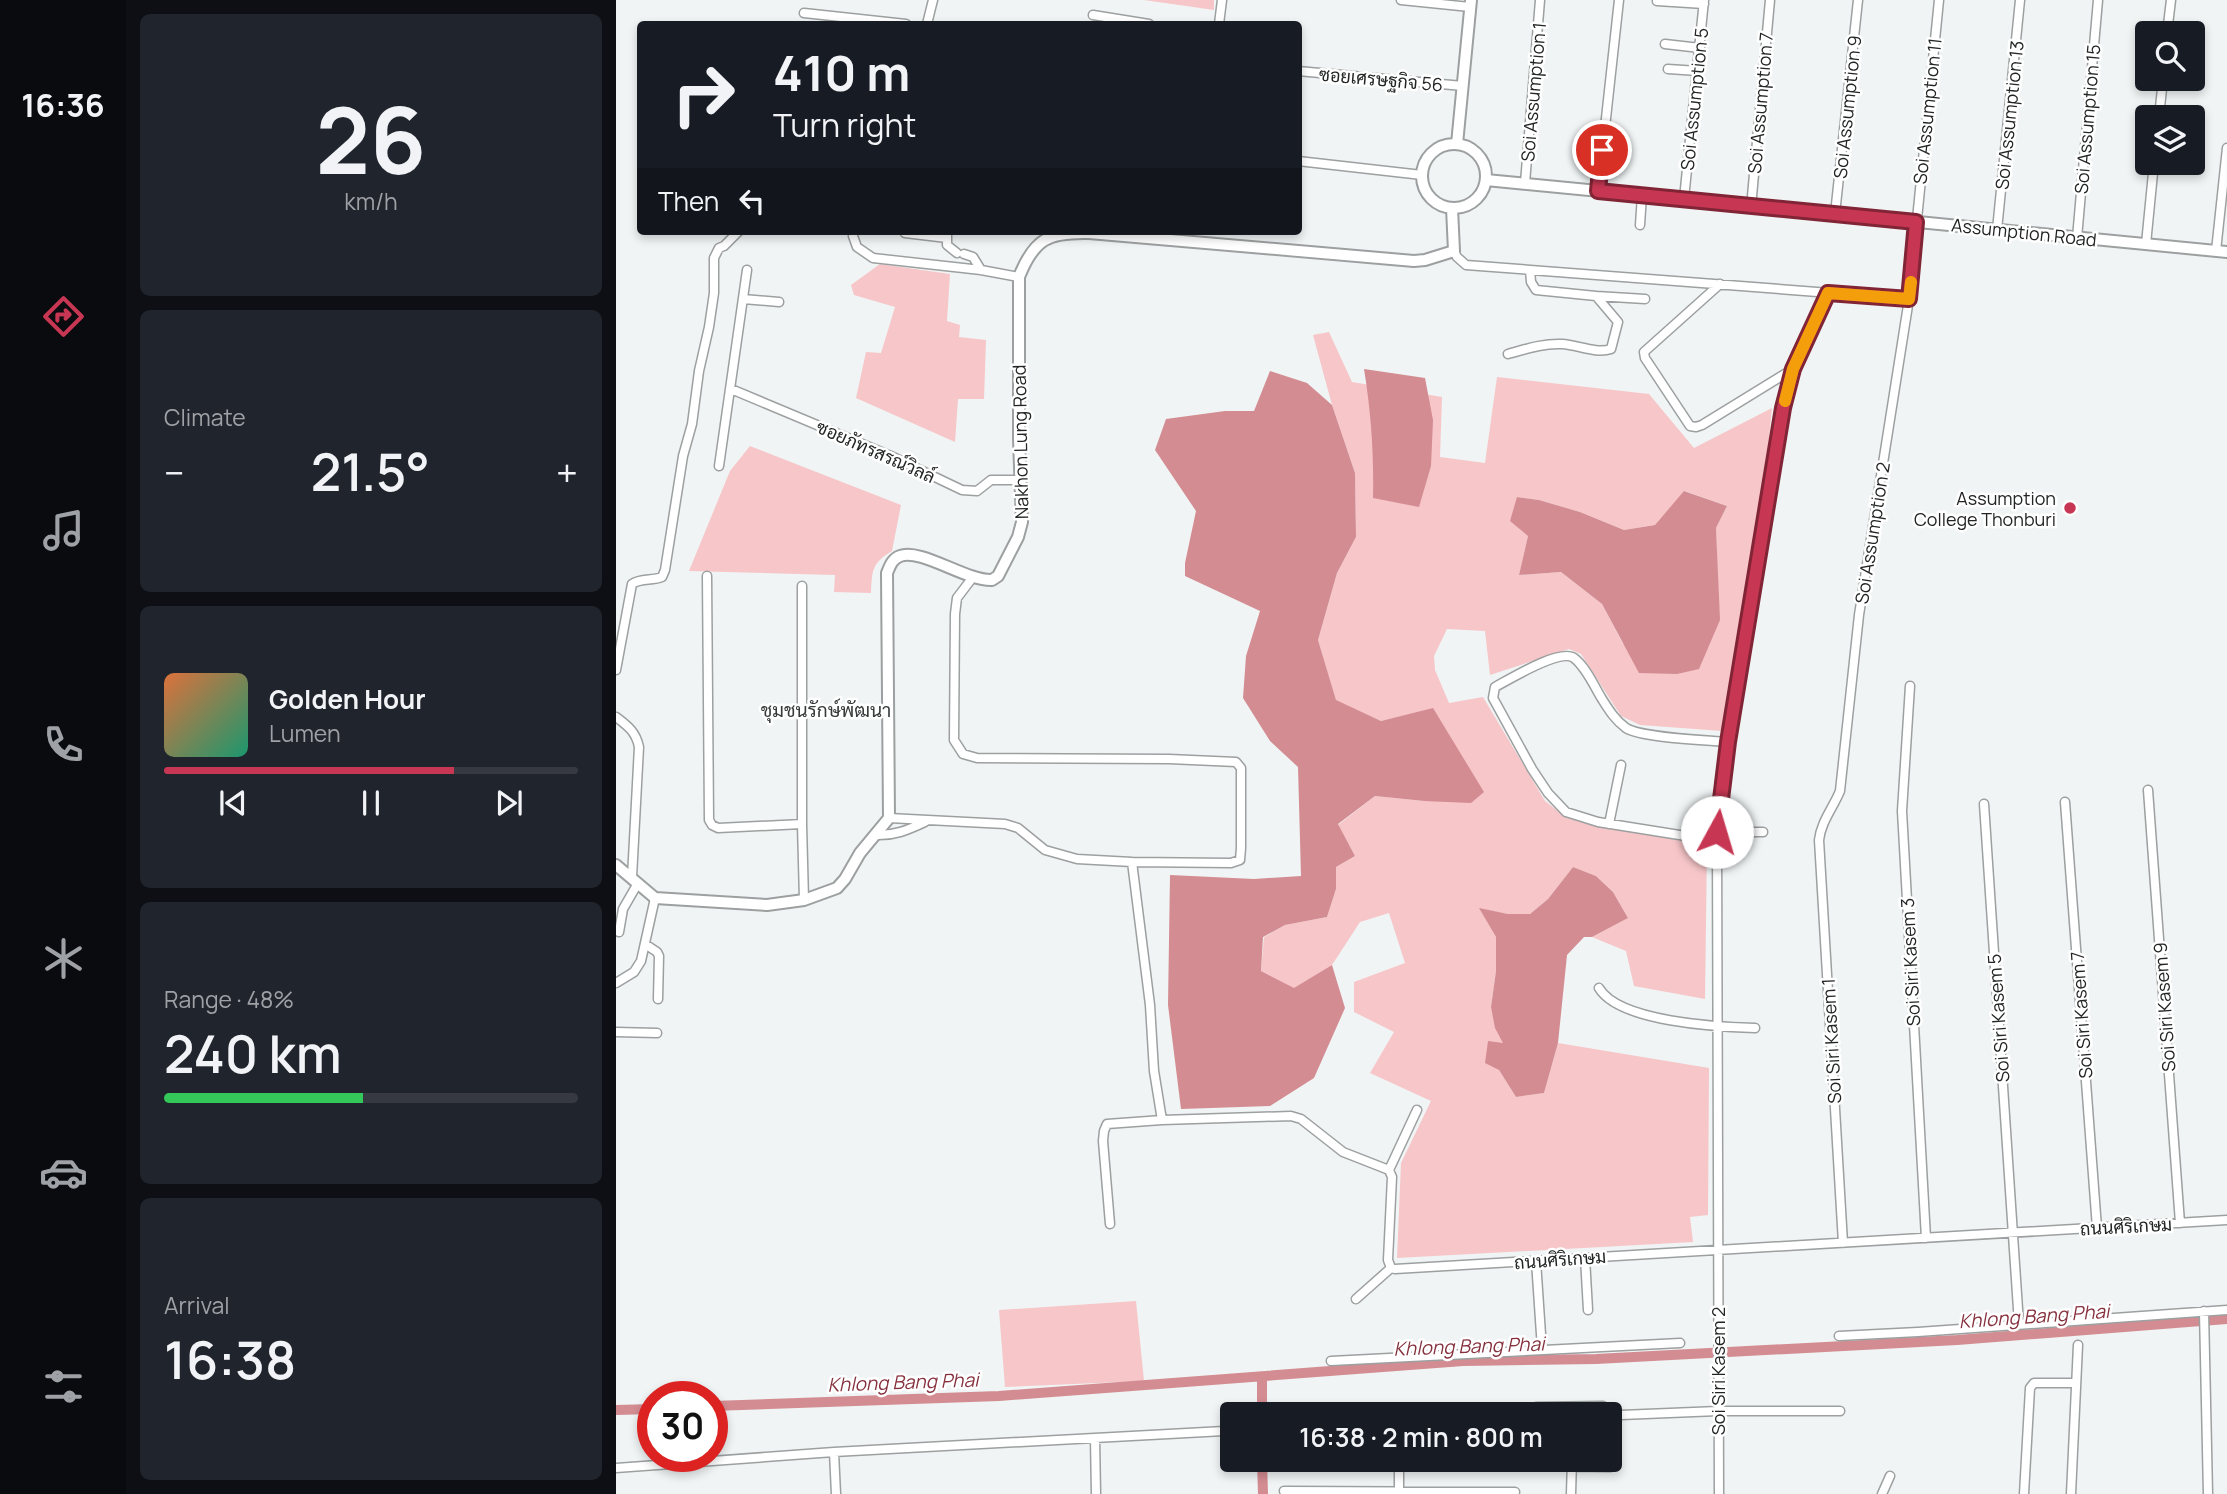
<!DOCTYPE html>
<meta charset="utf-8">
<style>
body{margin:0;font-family:Manrope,Sarabun,sans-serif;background:#20242c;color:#f1f3f6;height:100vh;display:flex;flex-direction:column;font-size:26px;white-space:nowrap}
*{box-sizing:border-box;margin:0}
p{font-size:23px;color:#9ea1a6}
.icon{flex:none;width:38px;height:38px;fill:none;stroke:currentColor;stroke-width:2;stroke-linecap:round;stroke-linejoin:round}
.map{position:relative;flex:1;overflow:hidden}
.details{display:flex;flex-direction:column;gap:14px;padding:14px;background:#0d0f14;width:490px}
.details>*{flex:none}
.top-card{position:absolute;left:21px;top:21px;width:665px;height:214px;border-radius:7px;box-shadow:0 4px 10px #0003;background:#171b24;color:#f1f3f6;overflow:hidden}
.fabs{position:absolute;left:1519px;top:21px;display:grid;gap:14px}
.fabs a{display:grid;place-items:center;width:70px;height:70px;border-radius:7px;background:#171b24;box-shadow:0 4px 10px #0003;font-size:35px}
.speed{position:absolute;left:21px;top:1381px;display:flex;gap:14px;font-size:35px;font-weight:700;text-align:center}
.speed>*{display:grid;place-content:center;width:91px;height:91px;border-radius:50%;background:#171b24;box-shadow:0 4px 10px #0003;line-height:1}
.speed .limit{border:10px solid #d22;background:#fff;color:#111}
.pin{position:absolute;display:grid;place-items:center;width:60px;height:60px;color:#fff;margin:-30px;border:4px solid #fff;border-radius:50%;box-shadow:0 2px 7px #0007}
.me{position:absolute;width:77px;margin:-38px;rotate:6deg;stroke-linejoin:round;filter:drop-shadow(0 0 5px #0008)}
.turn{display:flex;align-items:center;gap:24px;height:147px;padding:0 21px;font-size:32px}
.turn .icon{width:91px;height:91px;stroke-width:2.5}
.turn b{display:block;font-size:49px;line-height:60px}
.then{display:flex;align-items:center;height:66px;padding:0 21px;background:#0003;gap:14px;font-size:26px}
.big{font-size:52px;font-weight:600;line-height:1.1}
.details .card{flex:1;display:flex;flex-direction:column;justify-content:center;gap:10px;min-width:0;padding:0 24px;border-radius:10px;background:#20242c}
.details .dial{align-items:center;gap:0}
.dial b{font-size:91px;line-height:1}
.song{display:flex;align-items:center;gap:21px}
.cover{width:84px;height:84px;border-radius:10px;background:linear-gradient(135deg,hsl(20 70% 55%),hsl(160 70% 35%))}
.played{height:7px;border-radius:4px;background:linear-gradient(90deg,#c73753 70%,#363941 70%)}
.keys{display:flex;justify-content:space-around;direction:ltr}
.heat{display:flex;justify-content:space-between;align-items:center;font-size:38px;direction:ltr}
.charge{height:10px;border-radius:5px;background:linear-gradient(90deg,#34c759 48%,#363941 0)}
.trip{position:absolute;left:604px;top:1402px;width:402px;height:70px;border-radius:7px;background:#171b24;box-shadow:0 4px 10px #0003;font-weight:600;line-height:70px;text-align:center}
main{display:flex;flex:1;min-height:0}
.tabs{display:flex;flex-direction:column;width:126px;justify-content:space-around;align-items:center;background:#090b0e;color:#9ea1a6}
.tabs .icon{width:49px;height:49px}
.tabs .on{color:#c73753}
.tabs b{font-size:32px;color:#f1f3f6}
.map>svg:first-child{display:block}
.green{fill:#f7c6c9;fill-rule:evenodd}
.water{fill:#d38c92}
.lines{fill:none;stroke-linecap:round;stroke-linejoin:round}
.canal{stroke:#d38c92;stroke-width:10}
.street-casing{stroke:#9da0a0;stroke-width:11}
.secondary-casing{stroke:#9da0a0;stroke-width:14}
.street{stroke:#fff;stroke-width:8}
.secondary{stroke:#fff;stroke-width:10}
.route-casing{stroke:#812436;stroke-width:18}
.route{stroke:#c73753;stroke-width:12}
.slow{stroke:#f59e0b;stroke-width:12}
.poi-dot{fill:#c73753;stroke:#fff;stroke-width:2.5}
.labels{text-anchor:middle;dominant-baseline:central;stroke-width:5;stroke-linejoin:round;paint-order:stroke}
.street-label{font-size:18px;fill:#232424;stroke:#fff}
.poi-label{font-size:18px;fill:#232424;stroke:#fff;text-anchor:end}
.neighbourhood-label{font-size:19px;fill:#373a3a;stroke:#fff}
.water-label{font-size:19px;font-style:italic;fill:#86313e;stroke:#fff}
</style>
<main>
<nav class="tabs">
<b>16:36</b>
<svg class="icon on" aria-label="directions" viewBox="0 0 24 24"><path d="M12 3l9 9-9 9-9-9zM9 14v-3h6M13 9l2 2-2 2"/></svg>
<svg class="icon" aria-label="music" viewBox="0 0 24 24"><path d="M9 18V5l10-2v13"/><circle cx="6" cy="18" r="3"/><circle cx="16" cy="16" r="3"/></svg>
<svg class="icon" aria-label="phone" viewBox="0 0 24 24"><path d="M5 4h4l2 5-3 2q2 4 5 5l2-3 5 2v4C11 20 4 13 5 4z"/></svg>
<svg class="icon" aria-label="climate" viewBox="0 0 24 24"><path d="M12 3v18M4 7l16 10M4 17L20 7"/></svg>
<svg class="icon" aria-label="car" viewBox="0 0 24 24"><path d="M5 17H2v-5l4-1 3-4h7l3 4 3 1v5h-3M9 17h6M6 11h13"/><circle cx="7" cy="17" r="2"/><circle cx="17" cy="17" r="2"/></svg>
<svg class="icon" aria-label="filters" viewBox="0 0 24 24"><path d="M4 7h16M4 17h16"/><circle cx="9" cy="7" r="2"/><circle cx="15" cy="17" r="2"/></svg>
</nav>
<section class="details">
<div class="card dial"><b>26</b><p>km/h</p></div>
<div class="card"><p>Climate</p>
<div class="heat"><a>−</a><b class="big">21.5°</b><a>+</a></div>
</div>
<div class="card">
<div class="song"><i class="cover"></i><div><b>Golden Hour</b><p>Lumen</p></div></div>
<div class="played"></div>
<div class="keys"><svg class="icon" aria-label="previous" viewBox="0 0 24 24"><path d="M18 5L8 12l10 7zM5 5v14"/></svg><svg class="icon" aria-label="pause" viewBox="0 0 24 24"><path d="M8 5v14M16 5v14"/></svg><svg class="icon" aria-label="next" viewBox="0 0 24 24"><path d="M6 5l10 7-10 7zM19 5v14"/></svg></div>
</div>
<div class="card"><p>Range · 48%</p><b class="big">240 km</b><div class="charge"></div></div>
<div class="card"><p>Arrival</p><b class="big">16:38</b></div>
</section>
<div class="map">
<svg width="1611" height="1494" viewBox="0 0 1611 1494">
<rect width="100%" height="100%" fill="#f0f4f4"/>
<!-- green -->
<path class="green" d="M528,0h70v10z
M264,264l70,10 -3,47 13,4 -1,12 27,3 -2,59h-26l-3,43 -99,-44 10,-46 15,1 14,-46 -41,-12 -3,-10z
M713,332l23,50 90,15 -2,60 45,6 12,-86 152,17 45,54 78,-40 -7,70 -43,253 -82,-6 -19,-9 -40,-62 -12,-5 -79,26 -5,-44 -38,-2 -13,27 1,14 14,33 34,-6 62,104 22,17 140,28 -2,153 -71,-13 -8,-35 -34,-14 36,-19 -15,-26 -17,-16 -23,-9 -25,32 -18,15h-22l-28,-5 16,28v34l-5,36 13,37 -5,26 17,27 28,-4 14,-50 151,25 -1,147 -18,2 3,25 -296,16 4,-95 30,-62 -61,-28 24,-41 -40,-20v-30l51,-19 -16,-50 -29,9 -28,43 -38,24 -33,-18 3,-34 21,-12 42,-8 9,-28v-22l19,-11 -17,-31 37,-29 49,5 9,-92 -52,12 -45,-20 -18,-61 19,-67 19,-36 -1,-64 -23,-68 -19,-70zM1069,491l42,15 -11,22 3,92 -96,24 -21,-40 -41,-32 -42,3 9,-39 -11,-39 22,3 41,12 44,18 31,-5z
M134,446l151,59 -9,46c-20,12 -20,19 -21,42l-37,-1 1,-17 -146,-4 41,-100z
M520,1301l8,80 -139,6 -6,-77z"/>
<!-- water -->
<path class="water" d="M748,369l61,9 8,42 -2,46 -12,41 -46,-9c1,-44 -2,-86 -9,-129z
M654,371l37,12 25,22 23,68 1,64 -19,36 -19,67 18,60 45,21 52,-13 51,84 -13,11 -47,-2 -49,-5 -37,28 17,32 -19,11v22l-9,28 -42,8 -22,12 -2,34 33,17 38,-23 13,43 -31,70 -44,28 -89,3 -13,-104 2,-130 84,4 47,-3 -3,-109 -28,-26 -27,-43 3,-42 14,-45 -75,-35v-13l11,-52 -41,-61 11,-31 59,-8h29z
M1068,491l43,15 -11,22 4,92 -21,49 -22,5 -38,-1 -37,-69 -41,-32 -42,3 9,-39 -18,-15 7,-24 22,3 41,12 44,18 31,-5z
M957,867l23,9 17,16 15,26 -36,19h-8l-17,18 -9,88 -14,50 -28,4 -17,-27 -14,-7 3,-22 15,2 -8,-15 -4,-21 5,-36v-34l-17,-29 29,6h22l18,-15z"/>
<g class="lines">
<!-- canal -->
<path class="canal" d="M646,1377v37
M96,1406l287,-10 464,-35 133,-2 361,-19 270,-21
M0,1410l37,-1
M646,1460l1,34"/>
<!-- street casing -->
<g class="street-casing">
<path id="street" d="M785,0l69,7
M1041,1l47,3
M188,13l102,11
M477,15l56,9
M311,24l6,-24
M603,24l3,-24
M1551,33l4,-33
M1049,44l35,4
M1052,69l30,2
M682,71l165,15
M1543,117l4,-38
M682,161l124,14
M909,183l15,-183
M982,191l21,-191
M1068,199l20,-199
M1135,207l19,-207
M1219,214l23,-214
M1024,225l2,-30
M1381,230l23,-230
M331,231v14l10,8
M289,233l42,5
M237,236l4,11 16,11 108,12 38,7
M1461,238l21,-238
M1530,244l8,-81
M838,251l3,6 9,8 443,34
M1600,251l11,-103
M348,254l9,3 8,13
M1104,284l-76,68 1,6 45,68 6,1 6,-2 91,-56
M980,296l49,3
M127,299l36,3
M892,354c18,-5 36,-11 54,-10 16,1 34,10 49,5l7,-27 -22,-26 -60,-6 -5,-8 -1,-12
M115,389l160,67 71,34 15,1 14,-11h29
M103,466l28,-196
M91,576l2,244 3,5 6,3 84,-4
M186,586v238l2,76
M0,670l16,-86c9,-6 20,-3 30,-7l3,-7 18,-114 9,-32 7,-53 10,-44 5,-34v-35l5,-10 5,-2 15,-15
M1294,686l-8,125 24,427
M0,717c12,9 20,15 23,30l-7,130
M1532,790l32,433
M1449,802l32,426
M1368,804l35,520
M273,818l116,6 13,4 27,22 32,9 55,3 99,1 9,-3 1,-12v-80l-5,-6 -67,-3 -192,-1 -14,-4 -9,-14 1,-126 2,-16 16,-21
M993,824l12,-59
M1101,832h46
M259,835c19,1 33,-5 50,-13
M1101,841l-119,-19 -32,-10 -18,-19 -16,-24 -39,-71 2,-11c15,-8 65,-39 79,-29 12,9 20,28 28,41 7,11 13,21 24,29 16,10 80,12 102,14
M516,862l18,143 4,66 8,49
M3,932l4,-23 15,-26
M29,944l12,8 2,4 -1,43
M0,983l18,-11 7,-11 14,-63
M983,988c20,34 119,39 156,40
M0,1032l41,1
M773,1170l28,-60
M494,1224l-7,-83 1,-10 3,-7 55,-4 129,-4 10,3 42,33 46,18 3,7 -4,83 3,8 4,1 832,-49
M1227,1243l-24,-403c2,-18 14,-32 21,-49l19,-176 50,-316 30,-299
M969,1258l3,52
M920,1261l6,88
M740,1299l35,-31
M1588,1311l4,183
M1223,1336l79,-4 309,-22
M715,1361l349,-18
M920,1407l67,-1
M861,1414l41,-3
M1005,1415l97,-4h122
M479,1438l1,56
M218,1452l2,42
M783,1460v34
M921,1466l73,1
M0,1468l218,-16 390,-21
M668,1491l231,1
M955,1494l1,-34
M1103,1494l-2,-653 11,-99 55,-334 10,-39 35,-76
M1266,1494l8,-18
M1408,1494l6,-106 4,-5h42
M1455,1494l7,-149"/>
</g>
<!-- secondary casing -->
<g class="secondary-casing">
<path id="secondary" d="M841,144l14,-144
M806 176a32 32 0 1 1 64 0a32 32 0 1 1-64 0Z
M870,180l741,72
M0,865l39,33 112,7 37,-5 33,-12 8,-9 15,-26 29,-35 -2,-245c3,-7 5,-14 13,-17 21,-8 66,25 92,24l6,-4 20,-39 4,-15 -3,-83v-162c15,-38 29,-45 70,-44l325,28 11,-1 29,-9 -2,-43"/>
</g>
<!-- street -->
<use href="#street" class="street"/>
<!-- secondary -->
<use href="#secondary" class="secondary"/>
</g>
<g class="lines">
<!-- route casing -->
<g class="route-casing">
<path id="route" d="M986,150l-4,41 318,31 -7,77 -81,-6 -35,76 -10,39 -55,334 -11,90"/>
</g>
<!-- route -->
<use href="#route" class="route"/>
<!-- slow -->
<path class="slow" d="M1169,401l8,-32 35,-76 81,6 2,-17"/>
</g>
<!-- markers -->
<circle class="poi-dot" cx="1454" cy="508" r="7"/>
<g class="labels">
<!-- street labels -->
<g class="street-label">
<text transform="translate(765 79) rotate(5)">ซอยเศรษฐกิจ 56</text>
<text transform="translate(917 92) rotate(-85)">Soi Assumption 1</text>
<text transform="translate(1078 99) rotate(-84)">Soi Assumption 5</text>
<text transform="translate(1144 103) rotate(-85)">Soi Assumption 7</text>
<text transform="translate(1231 107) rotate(-84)">Soi Assumption 9</text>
<text transform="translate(1311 111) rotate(-84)">Soi Assumption 11</text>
<text transform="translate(1393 115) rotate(-84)">Soi Assumption 13</text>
<text transform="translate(1471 119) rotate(-85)">Soi Assumption 15</text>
<text transform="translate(1408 232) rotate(6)">Assumption Road</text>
<text transform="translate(404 442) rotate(-91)">Nakhon Lung Road</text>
<text transform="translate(260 451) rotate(24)">ซอยภัทรสรณ์วิลล์</text>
<text transform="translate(1256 533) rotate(-81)">Soi Assumption 2</text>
<text transform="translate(1294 962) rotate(-93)">Soi Siri Kasem 3</text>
<text transform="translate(1548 1007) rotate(-94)">Soi Siri Kasem 9</text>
<text transform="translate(1465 1015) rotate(-94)">Soi Siri Kasem 7</text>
<text transform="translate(1382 1018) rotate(-94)">Soi Siri Kasem 5</text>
<text transform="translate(1215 1041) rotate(-93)">Soi Siri Kasem 1</text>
<text transform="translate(1510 1226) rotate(-3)">ถนนศิริเกษม</text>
<text transform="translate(944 1259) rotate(-4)">ถนนศิริเกษม</text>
<text transform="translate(1102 1371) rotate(-90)">Soi Siri Kasem 2</text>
</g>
<!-- poi labels -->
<g class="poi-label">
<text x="1440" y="498">Assumption<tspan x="1440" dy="21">College Thonburi</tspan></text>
</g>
<!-- neighbourhood labels -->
<g class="neighbourhood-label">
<text x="210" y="710">ชุมชนรักษ์พัฒนา</text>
</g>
<!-- water labels -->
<g class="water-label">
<text transform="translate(1418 1316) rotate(-4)">Khlong Bang Phai</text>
<text transform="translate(853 1346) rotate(-2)">Khlong Bang Phai</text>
<text transform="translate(287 1382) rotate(-2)">Khlong Bang Phai</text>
</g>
</g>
</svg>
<div class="fabs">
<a><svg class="icon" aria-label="search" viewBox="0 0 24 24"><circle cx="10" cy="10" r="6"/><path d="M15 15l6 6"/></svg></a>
<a><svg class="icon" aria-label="layers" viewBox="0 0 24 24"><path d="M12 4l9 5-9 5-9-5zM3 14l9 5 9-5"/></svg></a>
</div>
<div class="speed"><div class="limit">30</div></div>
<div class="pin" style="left:986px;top:150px;background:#d93025"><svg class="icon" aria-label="arrive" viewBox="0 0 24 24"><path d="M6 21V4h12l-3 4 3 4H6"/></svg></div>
<svg class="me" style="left:1101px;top:832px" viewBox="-20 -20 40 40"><circle r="19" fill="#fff"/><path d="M0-13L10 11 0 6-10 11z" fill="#c73753"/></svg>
<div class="trip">16:38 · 2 min · 800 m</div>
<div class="top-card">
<div class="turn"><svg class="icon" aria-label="right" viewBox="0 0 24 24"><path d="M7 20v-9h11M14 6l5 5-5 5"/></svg><div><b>410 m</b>Turn right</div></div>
<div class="then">Then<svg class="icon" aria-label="left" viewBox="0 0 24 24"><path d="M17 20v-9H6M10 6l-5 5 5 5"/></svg></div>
</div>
</div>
</main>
